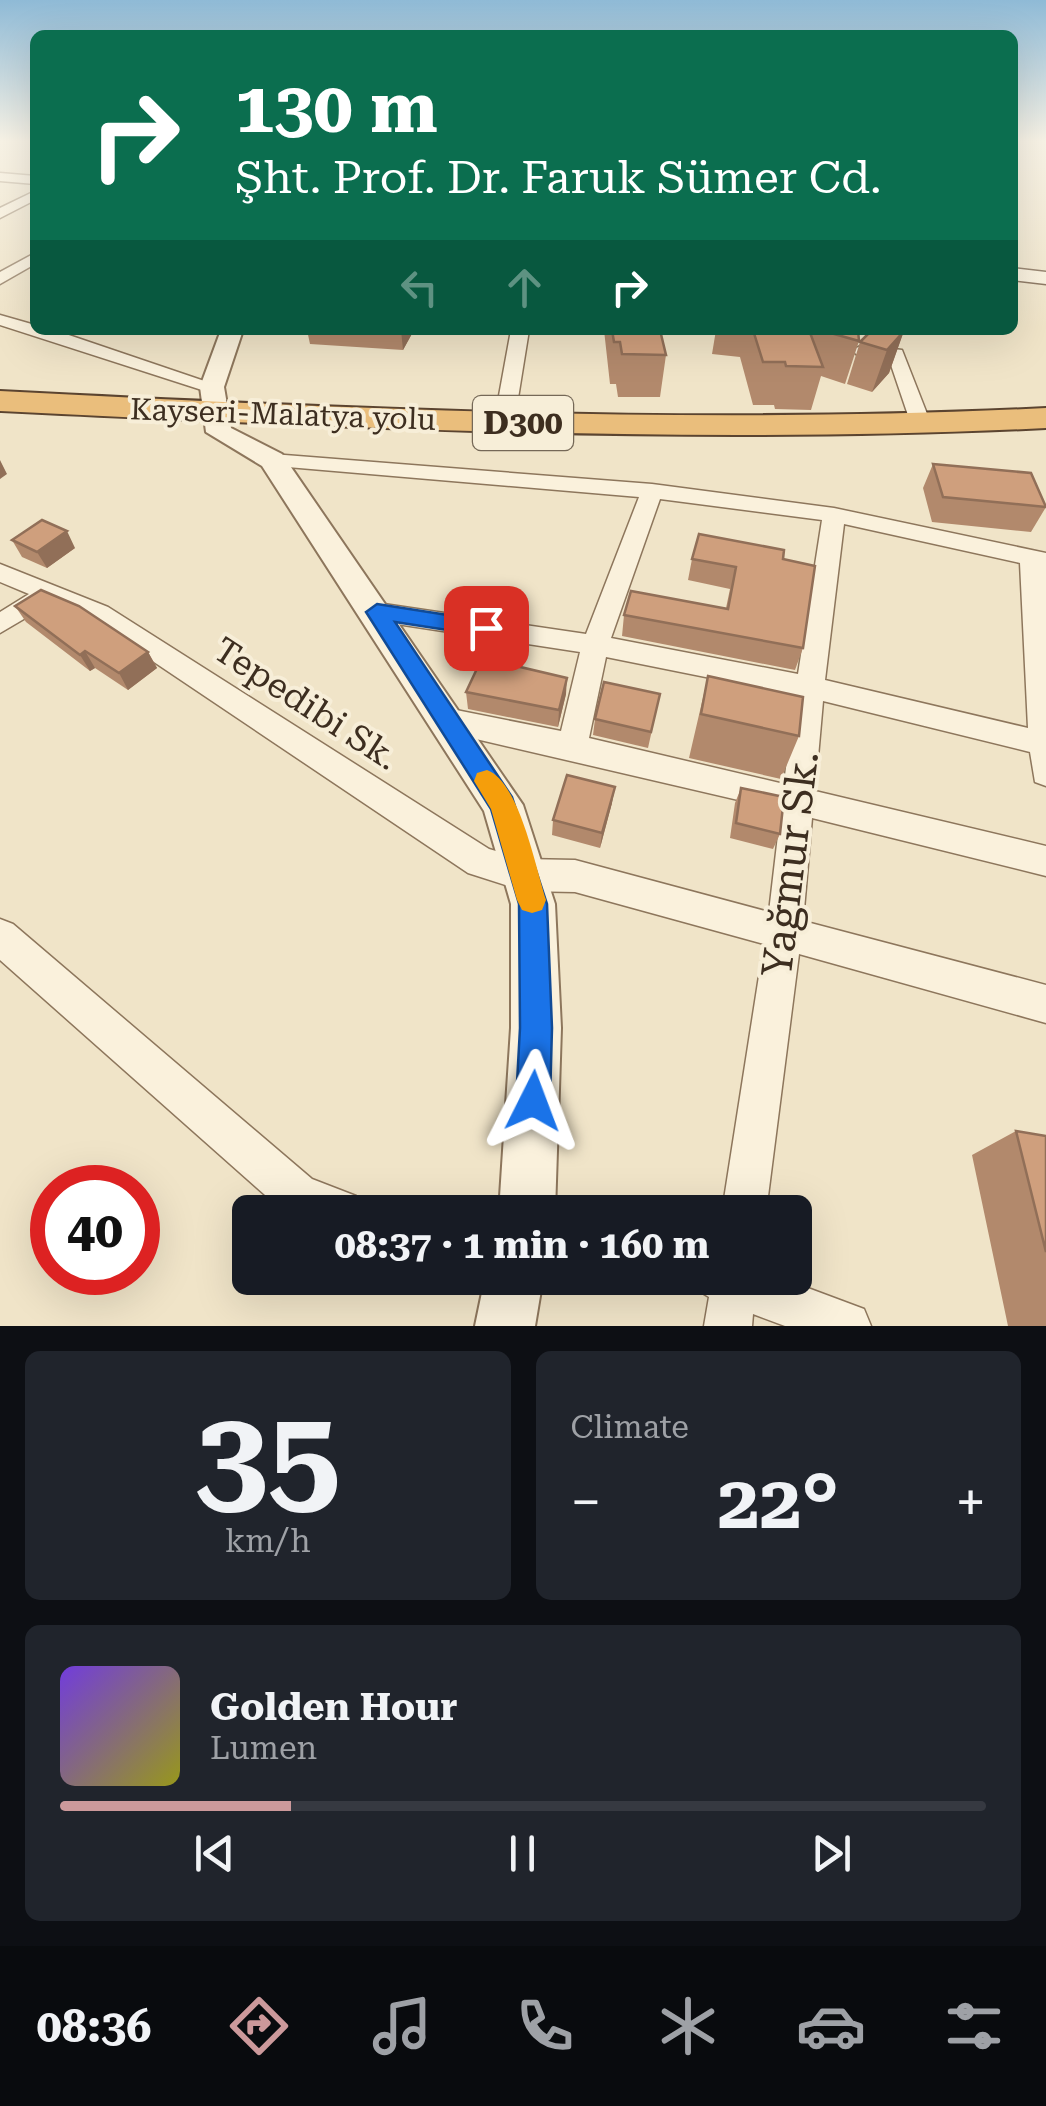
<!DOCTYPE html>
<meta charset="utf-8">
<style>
body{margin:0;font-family:"Roboto Serif",serif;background:#20242c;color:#f1f3f6;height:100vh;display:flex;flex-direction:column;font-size:38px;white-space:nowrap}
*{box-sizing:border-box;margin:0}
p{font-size:32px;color:#9ea1a6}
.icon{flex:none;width:55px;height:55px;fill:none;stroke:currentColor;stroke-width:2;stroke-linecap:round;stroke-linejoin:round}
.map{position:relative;height:1326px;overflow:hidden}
.panel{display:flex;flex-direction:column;gap:25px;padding:25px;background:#0d0f14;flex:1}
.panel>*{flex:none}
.hud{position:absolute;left:30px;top:30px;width:988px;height:305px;border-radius:15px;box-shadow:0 10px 40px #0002;background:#0b6e4f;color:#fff;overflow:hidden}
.speed{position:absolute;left:30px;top:1165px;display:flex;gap:20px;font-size:50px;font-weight:700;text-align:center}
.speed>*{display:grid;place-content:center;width:130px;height:130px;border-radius:50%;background:#171b24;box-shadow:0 10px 40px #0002;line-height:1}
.speed .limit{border:15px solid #d22;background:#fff;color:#111}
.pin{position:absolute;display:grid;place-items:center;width:85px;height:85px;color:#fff;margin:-42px;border-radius:20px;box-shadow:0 5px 15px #0006}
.me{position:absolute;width:110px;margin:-55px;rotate:3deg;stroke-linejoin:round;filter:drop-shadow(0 0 8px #0008)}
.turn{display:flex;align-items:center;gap:35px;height:210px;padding:0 40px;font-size:45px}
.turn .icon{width:130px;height:130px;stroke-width:2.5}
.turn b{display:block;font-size:70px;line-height:85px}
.lanes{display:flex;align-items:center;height:95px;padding:0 40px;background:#0003;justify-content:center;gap:50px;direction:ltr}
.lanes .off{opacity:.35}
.big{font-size:75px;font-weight:700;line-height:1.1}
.panel .widget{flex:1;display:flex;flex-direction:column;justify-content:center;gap:15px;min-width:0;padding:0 35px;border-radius:15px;background:#20242c}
.panel .dial{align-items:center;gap:0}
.dial b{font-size:130px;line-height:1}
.song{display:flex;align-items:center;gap:30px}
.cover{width:120px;height:120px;border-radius:15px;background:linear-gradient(135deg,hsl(260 70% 55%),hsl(60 70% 35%))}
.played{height:10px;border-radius:5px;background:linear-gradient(90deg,#cc999b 25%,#363941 25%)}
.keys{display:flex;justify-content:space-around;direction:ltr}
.heat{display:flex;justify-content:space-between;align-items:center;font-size:55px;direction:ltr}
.panel .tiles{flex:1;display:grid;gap:25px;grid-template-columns:1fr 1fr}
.widget:last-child{grid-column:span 2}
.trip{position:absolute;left:232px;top:1195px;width:580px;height:100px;border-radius:15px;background:#171b24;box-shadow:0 10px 40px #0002;font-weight:700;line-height:100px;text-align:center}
.dock{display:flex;height:160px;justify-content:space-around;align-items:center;background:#090b0e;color:#9ea1a6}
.dock .icon{width:70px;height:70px}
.dock .on{color:#cc999b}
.dock b{font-size:45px;color:#f1f3f6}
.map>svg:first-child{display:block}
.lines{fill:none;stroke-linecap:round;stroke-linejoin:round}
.minor-casing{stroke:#8d765c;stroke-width:3}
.tertiary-casing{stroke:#8d765c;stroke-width:4}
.secondary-casing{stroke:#6f573f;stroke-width:3}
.trunk-casing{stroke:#5b4430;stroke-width:4}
.minor{fill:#faf1dc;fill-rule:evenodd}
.tertiary{fill:#faf1dc;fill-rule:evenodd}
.secondary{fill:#faf1dc;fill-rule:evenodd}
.trunk{fill:#eabe7c;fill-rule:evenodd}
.wall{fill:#b2896c}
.shaded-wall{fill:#916f58}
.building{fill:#cf9f7d;stroke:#916f58;stroke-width:2.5}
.route{fill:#1a73e8;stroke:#114b97;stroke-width:2.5}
.slow{fill:#f59e0b}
.labels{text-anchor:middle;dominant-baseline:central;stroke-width:8;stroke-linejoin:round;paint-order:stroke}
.far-street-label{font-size:30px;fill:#3d2e20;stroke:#f7eed8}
.shield{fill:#f7eed8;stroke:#756857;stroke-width:2.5}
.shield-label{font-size:32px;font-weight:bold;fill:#3d2e20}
.street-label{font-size:35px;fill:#3d2e20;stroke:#f7eed8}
.near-street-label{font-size:42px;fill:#3d2e20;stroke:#f7eed8}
</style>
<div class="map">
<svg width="1046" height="1326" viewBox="0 0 1046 1326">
<rect width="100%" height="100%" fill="#f0e4c8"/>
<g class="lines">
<!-- minor casing -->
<g class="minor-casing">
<path id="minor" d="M0,173l35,3v8l-35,-3z
M35,191v9l-35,18v-10z
M35,253v11l-35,20v-12z
M0,315l35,10v5h19l168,57 -3,4h-14l-205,-66z
M511,330h18l-15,93 -10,6 -10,-6z
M862,345l40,5 29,74 -3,4 -7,2 -10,-6 -22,-65 -33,-5 -3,-4z
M272,454l380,30 182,24 212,45v233l-11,-4 -5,-30 -207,-51 -8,90 231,55v30l-234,-58 -9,103 243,64v38l-247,-69 -33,258h-44l42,-268 -189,-52 -51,-1 -56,-18 -378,-254 -39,-16 -51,30v-21l29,-18 -29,-12v-18l108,43 381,242 35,10 51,1 194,52 12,-102 -335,-78 -10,-4 -5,-8 5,-8 10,-4 115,23 19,-79 -203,-31 -9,-3 -4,-6 4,-6 9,-3 209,31 53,-137 -375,-32 -3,-5 3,-5zM660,499l162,21 -24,154 -187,-36zM844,524l176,39 8,165 -203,-48zM606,657l189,38 -11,89 -195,-46z
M0,919l13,5 299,255 44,17 6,16 -80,-2 -282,-250z
M697,1278h84l83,31 7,17h-86l-32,-12 -1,12h-48l5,-29 -5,-3z"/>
</g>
<!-- tertiary casing -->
<g class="tertiary-casing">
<path id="tertiary" d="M221,330h22l-19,57 7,41 51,26 241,351 32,99 6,124 -6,184h-56l12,-184v-124l-27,-93 -222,-345 -56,-34 -6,-45z
M485,1278h58l-8,48h-60z"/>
</g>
<!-- secondary casing -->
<g class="secondary-casing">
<path id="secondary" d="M1012,268l34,4v12l-34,-4z"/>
</g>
<!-- trunk casing -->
<g class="trunk-casing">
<path id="trunk" d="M0,391c349,18 697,34 1046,17v20c-349,17 -697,0 -1046,-17z"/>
</g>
<!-- minor -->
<use href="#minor" class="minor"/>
<!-- tertiary -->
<use href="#tertiary" class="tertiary"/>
<!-- secondary -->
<use href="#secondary" class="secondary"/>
<!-- trunk -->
<use href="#trunk" class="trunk"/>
</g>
<!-- wall -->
<path class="wall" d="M307,330h107l-11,20 -93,-6z
M604,330h56l6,25 -6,42h-42l-2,-13h-6z
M716,330h142l1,11 -14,43 -24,-8 -10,34 -36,-1 -1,-4h-21l-13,-48 -28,-3z
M904,330l-15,43 -17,19 -25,-8 13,-42z
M933,464l113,43 -15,25 -99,-10 -9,-34z
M12,540l63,8 -28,20 -25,-11z
M692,559h91l20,89 -8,22 -173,-34 2,-21 102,-7 4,-19 -42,-9z
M15,606l133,46 9,16 -29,22 -33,-22 -5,3 -64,-49z
M708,676l91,60 -18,43 -92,-21z
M466,692l100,2 -8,33 -90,-18z
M660,694l-12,54 -55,-13 2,-16z
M741,788l39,46 -7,15 -43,-11 5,-35z
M612,803l-12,45 -48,-13 1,-15z
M1016,1131l30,5v190h-38l-36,-171z"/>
<!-- shaded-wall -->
<path class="shaded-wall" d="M401,330h13l-11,20z
M904,331l-15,42 -17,19 15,-42z
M0,460l7,14 -7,5z
M67,531l8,17 -28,20 -10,-16z
M85,651l10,17 -5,3 -10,-16z
M148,652l9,16 -29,22 -9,-17z
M567,678l-1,16 -8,33 1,-17z
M615,787l-3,16 -12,45 2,-15z"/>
<!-- building -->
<path class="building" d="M612,330h48l6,25 -44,-1 -2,-12h-6z
M753,330h56l14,37 -37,-1 -1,-4h-22z
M820,330h38l1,11z
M872,330h32v1l-17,19 -27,-8z
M933,464l98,9 15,34 -103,-10z
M42,520l25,11 -30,21 -25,-12z
M699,534l85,16 -1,9 32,7 -12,82 -179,-33 7,-24 97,18 8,-42 -44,-8z
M41,590l38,16 69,46 -29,21 -34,-22 -5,4 -65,-49z
M482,658l85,20 -8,32 -93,-18z
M708,676l95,21 -4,39 -98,-22z
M604,682l56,12 -9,38 -56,-13z
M567,775l48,12 -13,46 -49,-13z
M741,788l43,9 -4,37 -44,-11z
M1016,1131l30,5v116z"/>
<!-- sky -->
<linearGradient id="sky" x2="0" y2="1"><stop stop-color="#8fbad6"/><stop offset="0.43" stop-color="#f8f3e6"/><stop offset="1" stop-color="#f8f3e6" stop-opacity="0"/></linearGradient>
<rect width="1046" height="328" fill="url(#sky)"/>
<!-- route -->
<path class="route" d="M377,604l109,17 10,7 -10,8 -91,-14 117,175 35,107 5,124 -2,73 -5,12 -12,5 -12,-5 -5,-12 4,-73 -1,-124 -28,-95 -125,-197z"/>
<!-- slow -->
<path class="slow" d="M487,770c32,11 49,99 59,130l-4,10 -10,3 -10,-3 -5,-10 -26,-91 -17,-28 3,-8z"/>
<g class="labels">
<!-- far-street labels -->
<g class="far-street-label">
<text transform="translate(283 414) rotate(2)">Kayseri-Malatya yolu</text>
</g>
<!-- shield labels -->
<rect class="shield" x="473" y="396" width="100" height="54" rx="8"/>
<g class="shield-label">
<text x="523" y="423">D300</text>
</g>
<!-- street labels -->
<g class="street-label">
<text transform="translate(306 704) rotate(33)">Tepedibi Sk.</text>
</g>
<!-- near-street labels -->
<g class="near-street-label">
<text transform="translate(790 864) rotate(-83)">Yağmur Sk.</text>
</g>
</g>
</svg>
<div class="speed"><div class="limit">40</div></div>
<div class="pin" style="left:486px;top:628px;background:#d93025"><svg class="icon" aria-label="arrive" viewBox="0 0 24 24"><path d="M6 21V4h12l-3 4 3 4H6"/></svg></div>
<svg class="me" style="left:533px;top:1101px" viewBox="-20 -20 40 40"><path d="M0-17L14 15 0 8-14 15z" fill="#1a73e8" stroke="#fff" stroke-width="4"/></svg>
<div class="trip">08:37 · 1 min · 160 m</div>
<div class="hud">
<div class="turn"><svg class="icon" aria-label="right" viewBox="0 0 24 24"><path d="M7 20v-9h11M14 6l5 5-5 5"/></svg><div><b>130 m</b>Şht. Prof. Dr. Faruk Sümer Cd.</div></div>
<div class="lanes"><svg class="icon off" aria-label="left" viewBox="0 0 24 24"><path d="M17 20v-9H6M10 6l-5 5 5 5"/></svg><svg class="icon off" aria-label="ahead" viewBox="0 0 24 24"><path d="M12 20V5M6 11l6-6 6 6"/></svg><svg class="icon" aria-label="right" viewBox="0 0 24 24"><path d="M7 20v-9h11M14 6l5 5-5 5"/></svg></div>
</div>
</div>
<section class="panel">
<div class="tiles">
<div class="widget dial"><b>35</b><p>km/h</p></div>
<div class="widget"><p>Climate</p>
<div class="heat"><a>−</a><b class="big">22°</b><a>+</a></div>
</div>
<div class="widget">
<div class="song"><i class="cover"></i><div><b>Golden Hour</b><p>Lumen</p></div></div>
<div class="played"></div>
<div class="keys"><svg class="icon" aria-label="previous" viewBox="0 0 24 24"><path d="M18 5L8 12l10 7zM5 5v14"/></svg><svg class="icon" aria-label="pause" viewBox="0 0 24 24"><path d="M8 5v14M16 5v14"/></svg><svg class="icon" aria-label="next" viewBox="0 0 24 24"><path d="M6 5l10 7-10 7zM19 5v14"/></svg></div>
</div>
</div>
</section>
<nav class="dock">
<b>08:36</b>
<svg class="icon on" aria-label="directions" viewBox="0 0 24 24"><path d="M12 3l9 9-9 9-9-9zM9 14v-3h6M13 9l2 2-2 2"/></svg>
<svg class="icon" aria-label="music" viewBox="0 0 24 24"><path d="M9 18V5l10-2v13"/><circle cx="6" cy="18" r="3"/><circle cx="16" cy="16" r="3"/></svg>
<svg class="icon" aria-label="phone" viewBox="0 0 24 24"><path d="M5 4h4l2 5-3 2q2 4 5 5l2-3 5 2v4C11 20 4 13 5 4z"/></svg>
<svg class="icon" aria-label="climate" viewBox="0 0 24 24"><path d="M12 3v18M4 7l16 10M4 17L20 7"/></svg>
<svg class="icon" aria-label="car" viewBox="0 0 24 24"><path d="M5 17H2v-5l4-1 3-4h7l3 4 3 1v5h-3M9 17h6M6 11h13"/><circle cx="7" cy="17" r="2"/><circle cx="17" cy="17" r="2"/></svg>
<svg class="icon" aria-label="filters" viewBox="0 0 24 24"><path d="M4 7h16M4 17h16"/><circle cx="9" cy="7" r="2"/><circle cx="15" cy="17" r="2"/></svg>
</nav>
